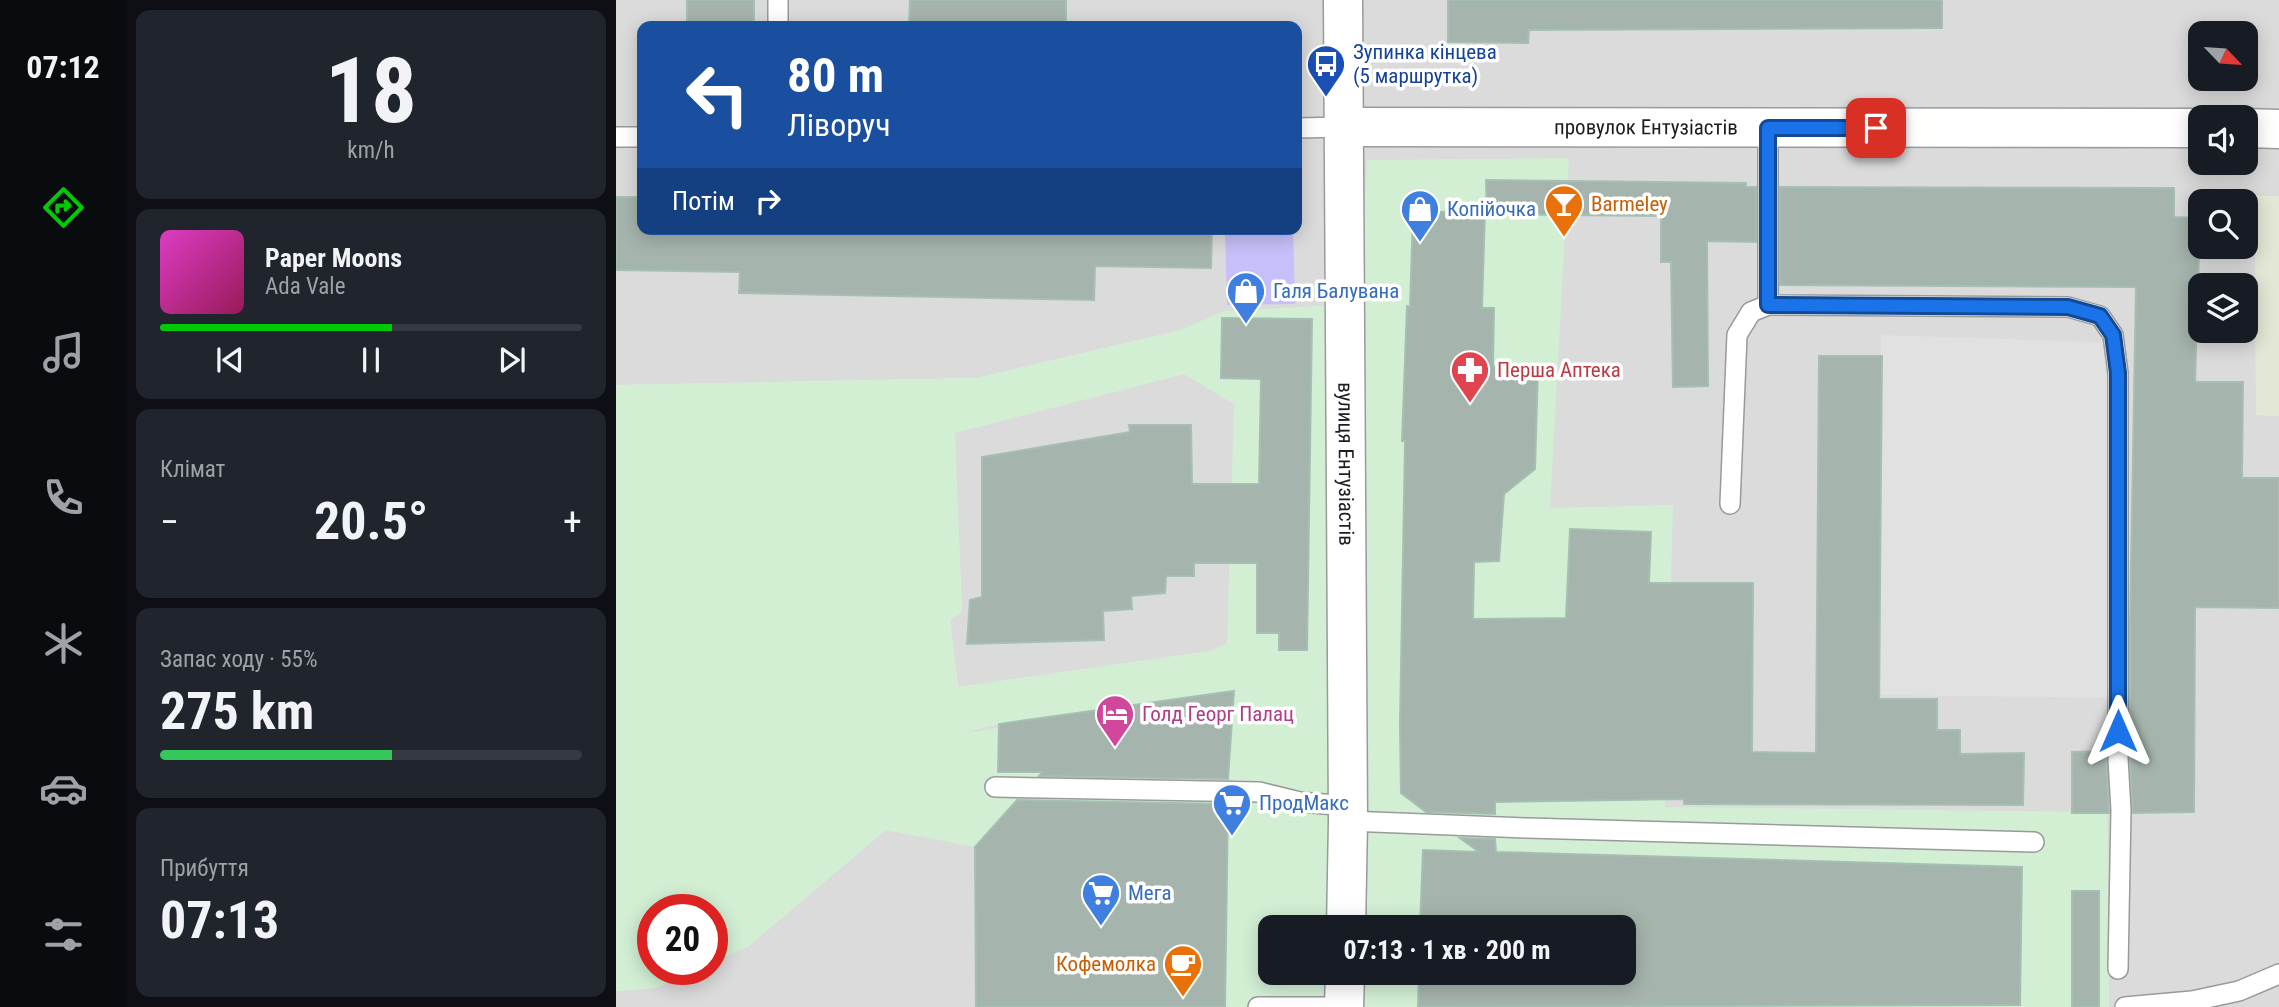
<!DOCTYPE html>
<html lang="uk">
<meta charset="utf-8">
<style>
body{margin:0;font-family:"Roboto Condensed",sans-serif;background:#20242c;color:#f1f3f6;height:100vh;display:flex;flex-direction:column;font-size:26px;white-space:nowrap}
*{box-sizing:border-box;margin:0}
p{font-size:23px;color:#9ea1a6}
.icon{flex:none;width:38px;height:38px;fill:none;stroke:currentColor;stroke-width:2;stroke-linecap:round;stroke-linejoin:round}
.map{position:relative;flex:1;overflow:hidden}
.sheet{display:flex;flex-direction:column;gap:10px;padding:10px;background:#0d0f14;width:490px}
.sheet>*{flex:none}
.banner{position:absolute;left:21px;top:21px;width:665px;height:214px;border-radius:14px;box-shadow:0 4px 18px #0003;background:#1a4fa0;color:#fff;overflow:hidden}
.needle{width:46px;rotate:115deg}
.controls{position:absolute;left:1572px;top:21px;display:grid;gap:14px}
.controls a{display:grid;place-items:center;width:70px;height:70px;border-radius:14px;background:#171b24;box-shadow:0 4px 18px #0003;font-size:35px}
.speed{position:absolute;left:21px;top:894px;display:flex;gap:14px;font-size:35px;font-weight:700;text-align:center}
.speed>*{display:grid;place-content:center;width:91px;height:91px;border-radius:50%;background:#171b24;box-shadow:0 4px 18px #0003;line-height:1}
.speed .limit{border:10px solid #d22;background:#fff;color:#111}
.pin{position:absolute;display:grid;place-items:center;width:60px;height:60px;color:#fff;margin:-30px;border-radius:14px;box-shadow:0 4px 10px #0006}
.me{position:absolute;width:77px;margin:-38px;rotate:0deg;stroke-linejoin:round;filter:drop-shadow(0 0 5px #0008)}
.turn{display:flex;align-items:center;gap:24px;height:147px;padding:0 35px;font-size:32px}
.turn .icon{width:91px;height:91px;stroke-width:2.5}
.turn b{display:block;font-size:49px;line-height:60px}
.then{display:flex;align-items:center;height:66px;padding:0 35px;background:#0003;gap:14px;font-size:26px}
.big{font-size:52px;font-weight:700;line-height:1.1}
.sheet .card{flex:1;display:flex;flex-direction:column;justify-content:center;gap:10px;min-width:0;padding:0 24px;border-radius:14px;background:#20242c}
.sheet .dial{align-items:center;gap:0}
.dial b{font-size:91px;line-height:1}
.song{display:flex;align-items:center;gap:21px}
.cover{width:84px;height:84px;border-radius:10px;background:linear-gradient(135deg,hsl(310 70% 55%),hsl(330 70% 35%))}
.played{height:7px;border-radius:4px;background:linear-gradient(90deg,#01c90a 55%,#363941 55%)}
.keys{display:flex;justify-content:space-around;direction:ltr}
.heat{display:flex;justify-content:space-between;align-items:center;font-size:38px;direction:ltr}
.charge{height:10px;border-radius:5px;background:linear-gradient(90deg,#34c759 55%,#363941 0)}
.trip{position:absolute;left:642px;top:915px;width:378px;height:70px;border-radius:14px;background:#171b24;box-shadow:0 4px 18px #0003;font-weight:700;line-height:70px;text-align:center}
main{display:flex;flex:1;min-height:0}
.tabs{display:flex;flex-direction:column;width:126px;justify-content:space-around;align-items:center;background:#090b0e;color:#9ea1a6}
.tabs .icon{width:49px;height:49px}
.tabs .selected{color:#01c90a}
.tabs b{font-size:32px;color:#f1f3f6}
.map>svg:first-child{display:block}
.residential{fill:#dadbda;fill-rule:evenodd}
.commercial{fill:#d2efd4;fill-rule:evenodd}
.industrial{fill:#e3e7d5}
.park{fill:#c6bff9}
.parking{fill:#e1e1e1}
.building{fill:#a5b4ac;stroke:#a5c0b2;stroke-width:2}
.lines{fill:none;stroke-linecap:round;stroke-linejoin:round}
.service-casing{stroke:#9a9a9a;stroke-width:22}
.minor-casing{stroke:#9a9a9a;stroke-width:41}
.service{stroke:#fff;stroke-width:19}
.minor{stroke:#fff;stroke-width:38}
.route-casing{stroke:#114b97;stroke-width:18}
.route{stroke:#1a73e8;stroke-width:12}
.labels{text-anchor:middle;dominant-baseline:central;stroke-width:7;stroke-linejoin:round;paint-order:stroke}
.transit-label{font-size:21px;fill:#164399;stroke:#fff;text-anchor:start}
.street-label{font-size:21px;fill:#1d1d1d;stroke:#fff}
.food-label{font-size:21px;fill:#c56008;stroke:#fff;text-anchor:start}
.shop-label{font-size:21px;fill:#366cbe;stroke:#fff;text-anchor:start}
.health-label{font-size:21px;fill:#be3a42;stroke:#fff;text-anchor:start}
.hotel-label{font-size:21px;fill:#b23c85;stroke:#fff;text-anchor:start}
</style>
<main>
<nav class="tabs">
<b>07:12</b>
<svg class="icon selected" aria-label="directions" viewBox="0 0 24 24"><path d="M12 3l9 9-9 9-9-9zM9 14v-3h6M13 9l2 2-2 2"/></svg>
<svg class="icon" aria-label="music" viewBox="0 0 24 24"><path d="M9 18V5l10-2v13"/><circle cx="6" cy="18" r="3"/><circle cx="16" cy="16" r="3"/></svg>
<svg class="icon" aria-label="phone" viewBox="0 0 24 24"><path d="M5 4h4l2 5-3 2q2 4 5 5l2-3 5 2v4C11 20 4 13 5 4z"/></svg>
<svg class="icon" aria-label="climate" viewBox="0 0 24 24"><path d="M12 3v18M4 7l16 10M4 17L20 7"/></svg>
<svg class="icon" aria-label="car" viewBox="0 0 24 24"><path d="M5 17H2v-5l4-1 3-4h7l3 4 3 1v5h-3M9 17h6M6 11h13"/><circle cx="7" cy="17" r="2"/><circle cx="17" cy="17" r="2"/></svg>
<svg class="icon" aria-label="filters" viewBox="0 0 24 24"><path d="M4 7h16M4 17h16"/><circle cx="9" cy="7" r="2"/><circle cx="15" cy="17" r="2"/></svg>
</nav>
<section class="sheet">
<div class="card dial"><b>18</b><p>km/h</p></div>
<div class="card">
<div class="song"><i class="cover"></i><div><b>Paper Moons</b><p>Ada Vale</p></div></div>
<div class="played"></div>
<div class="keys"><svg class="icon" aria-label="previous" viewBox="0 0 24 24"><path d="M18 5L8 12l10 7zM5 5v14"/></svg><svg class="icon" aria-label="pause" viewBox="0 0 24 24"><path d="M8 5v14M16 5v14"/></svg><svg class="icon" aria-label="next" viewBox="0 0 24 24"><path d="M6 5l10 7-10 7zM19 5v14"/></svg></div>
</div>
<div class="card"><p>Клімат</p>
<div class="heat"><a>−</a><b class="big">20.5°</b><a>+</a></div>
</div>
<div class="card"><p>Запас ходу · 55%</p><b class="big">275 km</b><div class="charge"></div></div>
<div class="card"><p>Прибуття</p><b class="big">07:13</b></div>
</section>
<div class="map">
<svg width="1663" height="1007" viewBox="0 0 1663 1007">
<rect width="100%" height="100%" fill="#e3eeeb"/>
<!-- residential -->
<path class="residential" d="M0,0h1663v196h-24l1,219 23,1v591h-170l-2,-195 -837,116v45l140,34h-794v-16l40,-3 40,-18h16v-8l37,-16 202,-211 48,-11 235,-33 -7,-48 -16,8 -253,36 -8,-67 12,-9 -8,-178 229,-59 -6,-43 -200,47 -361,7zM26,26h655v203h-655zM1584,33h45v46h-45zM1584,117h45v46h-45zM1584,201h45v46h-45zM1584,285h45v46h-45z"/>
<!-- commercial -->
<path class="commercial" d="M953,158l-19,350 123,-3 -8,302 442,5 2,195h-1133l-1,-160 -89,-17 -137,116 -37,16v-52h-59v60h43l-40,18 -40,3v-606l361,-7 201,-47 46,-20 135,-7 8,-144zM568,374l50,30 -7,239 -16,8 -253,36 -8,-67 12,-8 -7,-179zM544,702l-194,31v-1l33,-8zM654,928h354v45h-354z"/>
<!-- industrial -->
<path class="industrial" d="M1639,196h24v220l-23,-1z"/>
<!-- park -->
<path class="park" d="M609,229h68l2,75 -68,1z"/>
<!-- parking -->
<path class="parking" d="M1265,335l245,8 -2,355 -243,-3z"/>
<!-- building -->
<path class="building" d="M71,0h67v26h-67z
M294,0h156v26h-157z
M832,0h494v28l-413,2 -1,13 -80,-1z
M870,180l260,3v4h10v55l-49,-1 1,145 -35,1 -2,-125h-10v-46l-174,-2z
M1164,187l394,1v29l26,1 -5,164h48l-1,96h37v130l-84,-1 -1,205 -61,1 -3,-54v-138l6,-334 -356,-2z
M0,197h26v32h570l-1,39 -116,-2 -1,34 -355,-7 1,-21 -124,-2z
M869,210l-3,98h12l-1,58 45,1 -3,102 -31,25 -5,67 -25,1 -1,57 93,-1 4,-89 81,3 -2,51h104l-1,169 64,1 3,-397h63l-3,343h58v31h23v24l64,-1 -1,52 -339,-1v-5l-189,3v12l-69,-2 -25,-19 -1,-69 5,-283h-3l5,-135 3,1 3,-94z
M606,318l90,1 -5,331h-28v-17h-22v-70h-63v13h-28l-1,17 -34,3 1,13 -29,2 1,29 -137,4 3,-44 12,-3v-140l148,-25 -1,-7h62l1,59h67l2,-105 -40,-1z
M618,691l-6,88 -189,-3 3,-4h-44l1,-48z
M1490,751l3,62h-37v-61z
M401,800l211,4 -3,203h-249l-1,-160z
M844,838l35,1 1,13 526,15 -2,138 -602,2 1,-34h205v-45h-204l3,-78 56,2z
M1456,891h27v116h-27z"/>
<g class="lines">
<!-- service casing -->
<g class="service-casing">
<path id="service" d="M162,0v26
M681,128l48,-1
M0,137h26
M1152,305v-177
M1114,504l7,-169 14,-23 17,-7 300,2 32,9 13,19 5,38v386l3,51 -3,159
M379,787l264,5 41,10 48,4
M732,821l179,7 507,14
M642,1007h86
M1509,1007l67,-6 47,-10 40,-17"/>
</g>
<!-- minor casing -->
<g class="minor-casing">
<g id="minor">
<path id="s1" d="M727,0l5,821 -2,107"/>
<path id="s2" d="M729,127l855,1"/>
<path d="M1629,128l34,1"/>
<path d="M728,1007l1,-34"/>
</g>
</g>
<!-- service -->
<use href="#service" class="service"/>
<!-- minor -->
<use href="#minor" class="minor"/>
</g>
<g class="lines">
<!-- route casing -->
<g class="route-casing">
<path id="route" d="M1260,128h-108v177l300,2 32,9 13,19 5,38v358"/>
</g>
<!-- route -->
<use href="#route" class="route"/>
</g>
<!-- icons -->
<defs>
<g id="bus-pin" transform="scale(2.0125)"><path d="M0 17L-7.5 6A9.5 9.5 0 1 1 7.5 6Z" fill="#1a4fb4" stroke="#fff"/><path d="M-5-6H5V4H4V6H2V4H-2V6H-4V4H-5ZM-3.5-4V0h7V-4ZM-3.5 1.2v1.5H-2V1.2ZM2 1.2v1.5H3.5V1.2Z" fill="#fff"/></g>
<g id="bar-pin" transform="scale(2.0125)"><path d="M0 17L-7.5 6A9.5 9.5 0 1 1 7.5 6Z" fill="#e8710a" stroke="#fff"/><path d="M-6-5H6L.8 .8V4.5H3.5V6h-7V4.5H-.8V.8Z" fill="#fff"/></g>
<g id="shop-pin" transform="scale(2.0125)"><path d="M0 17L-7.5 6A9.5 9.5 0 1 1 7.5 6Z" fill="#3f7fe0" stroke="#fff"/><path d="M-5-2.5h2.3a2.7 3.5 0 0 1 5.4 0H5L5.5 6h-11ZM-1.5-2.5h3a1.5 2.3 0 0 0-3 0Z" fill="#fff"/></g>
<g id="pharmacy-pin" transform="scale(2.0125)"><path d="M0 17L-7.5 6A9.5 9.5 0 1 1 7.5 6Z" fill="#e0444e" stroke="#fff"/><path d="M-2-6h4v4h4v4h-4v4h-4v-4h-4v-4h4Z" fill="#fff"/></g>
<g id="hotel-pin" transform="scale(2.0125)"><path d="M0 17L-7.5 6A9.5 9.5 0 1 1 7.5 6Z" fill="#d1479c" stroke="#fff"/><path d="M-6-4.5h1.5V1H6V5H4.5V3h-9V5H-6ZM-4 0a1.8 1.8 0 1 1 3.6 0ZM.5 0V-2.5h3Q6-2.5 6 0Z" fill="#fff"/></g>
<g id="supermarket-pin" transform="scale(2.0125)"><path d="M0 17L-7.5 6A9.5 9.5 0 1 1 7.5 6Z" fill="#3f7fe0" stroke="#fff"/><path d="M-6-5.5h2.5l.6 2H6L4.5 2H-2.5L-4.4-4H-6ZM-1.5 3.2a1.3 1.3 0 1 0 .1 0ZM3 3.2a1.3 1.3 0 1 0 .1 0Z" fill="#fff"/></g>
<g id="cafe-pin" transform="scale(2.0125)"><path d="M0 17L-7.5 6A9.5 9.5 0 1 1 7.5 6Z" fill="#e8710a" stroke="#fff"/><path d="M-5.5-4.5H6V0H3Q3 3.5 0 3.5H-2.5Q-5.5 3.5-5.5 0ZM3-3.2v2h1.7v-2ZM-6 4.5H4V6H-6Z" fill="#fff"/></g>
</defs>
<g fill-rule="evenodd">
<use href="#bus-pin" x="710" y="64"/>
<use href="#bar-pin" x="948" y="204"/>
<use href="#shop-pin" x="804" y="209"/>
<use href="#shop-pin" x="630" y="291"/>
<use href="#pharmacy-pin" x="854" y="370"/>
<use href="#hotel-pin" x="499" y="714"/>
<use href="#supermarket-pin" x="616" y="803"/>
<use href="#supermarket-pin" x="485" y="893"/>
<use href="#cafe-pin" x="567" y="964"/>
</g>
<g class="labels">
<!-- transit labels -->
<g class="transit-label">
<text x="737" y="52">Зупинка кінцева<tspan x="737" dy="24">(5 маршрутка)</tspan></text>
</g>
<!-- street labels -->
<g class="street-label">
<text stroke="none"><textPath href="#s2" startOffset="301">провулок Ентузіастів</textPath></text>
<text stroke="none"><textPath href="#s1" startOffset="464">вулиця Ентузіастів</textPath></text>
</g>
<!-- food labels -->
<g class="food-label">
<text x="975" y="204">Barmeley</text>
<text x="540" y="964" text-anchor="end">Кофемолка</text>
</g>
<!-- shop labels -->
<g class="shop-label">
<text x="831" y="209">Копійочка</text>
<text x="657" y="291">Галя Балувана</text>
<text x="643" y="803">ПродМакс</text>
<text x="512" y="893">Мега</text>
</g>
<!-- health labels -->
<g class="health-label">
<text x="881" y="370">Перша Аптека</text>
</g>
<!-- hotel labels -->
<g class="hotel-label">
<text x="526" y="714">Голд Георг Палац</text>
</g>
</g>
</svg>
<div class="controls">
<a><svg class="needle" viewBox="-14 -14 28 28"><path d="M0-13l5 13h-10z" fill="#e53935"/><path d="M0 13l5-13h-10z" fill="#9ea1a6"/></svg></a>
<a><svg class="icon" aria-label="sound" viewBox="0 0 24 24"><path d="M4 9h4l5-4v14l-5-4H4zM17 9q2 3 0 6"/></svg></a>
<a><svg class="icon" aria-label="search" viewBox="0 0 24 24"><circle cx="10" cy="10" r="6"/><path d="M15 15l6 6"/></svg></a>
<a><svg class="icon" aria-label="layers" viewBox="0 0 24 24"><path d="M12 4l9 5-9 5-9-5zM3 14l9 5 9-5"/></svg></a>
</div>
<div class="speed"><div class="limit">20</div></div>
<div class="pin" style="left:1260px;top:128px;background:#d93025"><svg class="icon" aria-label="arrive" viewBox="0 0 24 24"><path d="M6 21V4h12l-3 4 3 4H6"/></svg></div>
<svg class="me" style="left:1502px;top:731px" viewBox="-20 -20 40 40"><path d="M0-17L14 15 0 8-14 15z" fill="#1a73e8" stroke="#fff" stroke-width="4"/></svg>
<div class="trip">07:13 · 1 хв · 200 m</div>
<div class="banner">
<div class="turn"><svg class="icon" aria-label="left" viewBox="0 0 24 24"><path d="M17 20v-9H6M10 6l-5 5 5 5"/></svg><div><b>80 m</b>Ліворуч</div></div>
<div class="then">Потім<svg class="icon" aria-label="right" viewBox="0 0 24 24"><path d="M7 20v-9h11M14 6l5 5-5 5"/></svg></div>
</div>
</div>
</main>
